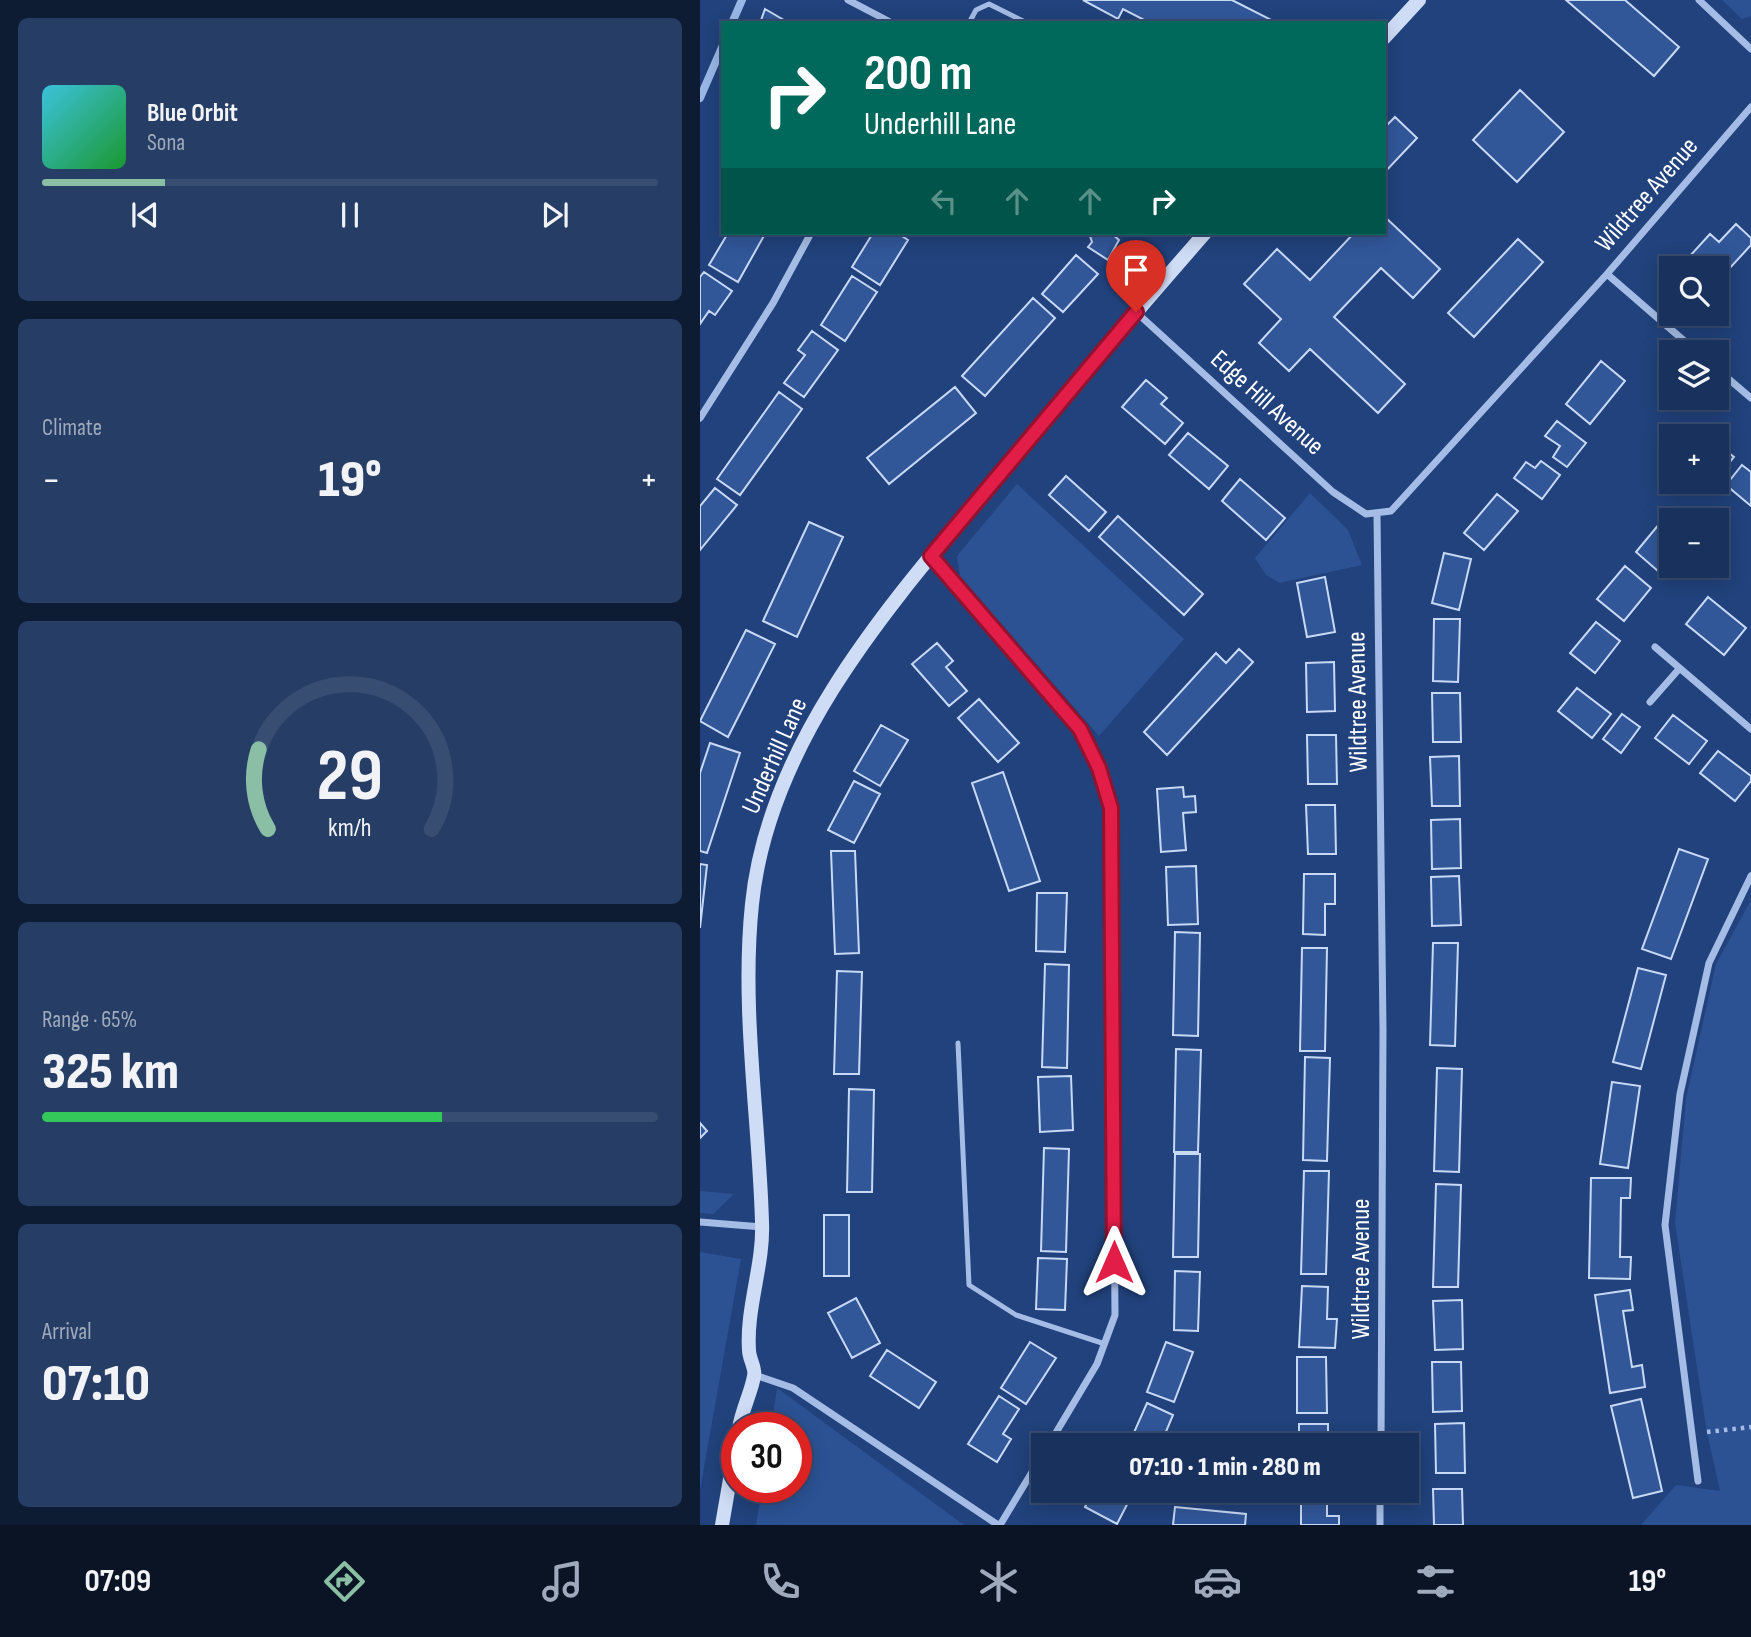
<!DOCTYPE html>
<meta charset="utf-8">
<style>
body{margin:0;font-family:"Sofia Sans Condensed",sans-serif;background:#263e66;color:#f1f3f6;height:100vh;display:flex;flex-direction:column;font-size:26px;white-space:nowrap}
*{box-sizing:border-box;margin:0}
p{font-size:23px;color:#9faabc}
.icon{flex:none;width:38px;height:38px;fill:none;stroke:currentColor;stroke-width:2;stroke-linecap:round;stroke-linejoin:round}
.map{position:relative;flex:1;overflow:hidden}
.details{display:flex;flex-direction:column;gap:18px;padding:18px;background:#0e1c33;width:700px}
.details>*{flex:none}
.banner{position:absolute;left:21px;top:21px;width:665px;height:214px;border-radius:0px;box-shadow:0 4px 18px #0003,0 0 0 2px #374d72;background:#00695c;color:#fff;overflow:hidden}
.tools{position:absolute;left:959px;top:256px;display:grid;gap:14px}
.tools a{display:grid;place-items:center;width:70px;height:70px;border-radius:0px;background:#19325d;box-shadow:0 4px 18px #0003,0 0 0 2px #374d72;font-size:35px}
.speed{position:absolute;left:21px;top:1412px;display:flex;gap:14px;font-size:35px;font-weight:700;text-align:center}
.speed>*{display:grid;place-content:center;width:91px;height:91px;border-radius:50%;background:#19325d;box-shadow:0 4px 18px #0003,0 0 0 2px #374d72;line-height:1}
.speed .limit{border:10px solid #d22;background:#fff;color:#111}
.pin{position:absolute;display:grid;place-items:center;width:60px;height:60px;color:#fff;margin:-72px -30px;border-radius:50% 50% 50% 0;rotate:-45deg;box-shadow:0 0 7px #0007}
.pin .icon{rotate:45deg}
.me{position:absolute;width:77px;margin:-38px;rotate:0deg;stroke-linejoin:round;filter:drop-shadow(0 0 5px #0008)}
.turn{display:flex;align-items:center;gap:24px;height:147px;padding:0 28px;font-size:32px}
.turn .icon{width:91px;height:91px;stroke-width:2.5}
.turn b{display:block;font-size:49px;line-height:60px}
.lanes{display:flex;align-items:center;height:66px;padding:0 28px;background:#0003;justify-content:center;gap:35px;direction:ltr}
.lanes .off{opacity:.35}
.big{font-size:52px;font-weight:800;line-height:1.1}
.details .tile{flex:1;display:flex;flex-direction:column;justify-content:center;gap:10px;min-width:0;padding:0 24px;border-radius:10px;background:#263e66}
.details .dial{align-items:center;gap:0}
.dial svg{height:182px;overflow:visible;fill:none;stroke:#374d72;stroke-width:7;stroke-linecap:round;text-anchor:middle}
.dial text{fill:#f1f3f6;stroke:none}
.song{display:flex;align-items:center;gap:21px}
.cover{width:84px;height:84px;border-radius:10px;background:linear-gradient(135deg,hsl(190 70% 55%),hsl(130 70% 35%))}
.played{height:7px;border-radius:4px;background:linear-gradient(90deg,#8abfa5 20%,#374d72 20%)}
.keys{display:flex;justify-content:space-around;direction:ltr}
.heat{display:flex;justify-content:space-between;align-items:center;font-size:38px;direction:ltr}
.charge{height:10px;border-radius:5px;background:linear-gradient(90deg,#34c759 65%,#374d72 0)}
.trip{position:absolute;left:331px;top:1433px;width:388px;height:70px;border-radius:0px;background:#19325d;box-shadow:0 4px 18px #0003,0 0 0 2px #374d72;font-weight:800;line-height:70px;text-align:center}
.menu{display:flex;height:112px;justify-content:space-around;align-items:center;background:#0a1425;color:#9faabc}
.menu .icon{width:49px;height:49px}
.menu .selected{color:#8abfa5}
.menu b{font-size:32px;color:#f1f3f6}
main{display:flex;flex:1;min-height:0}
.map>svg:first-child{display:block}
.green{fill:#2c5294}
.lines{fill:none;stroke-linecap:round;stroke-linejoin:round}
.stream{stroke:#99b7e7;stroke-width:8}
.building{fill:#315799;stroke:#c8d9f5;stroke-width:2}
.path{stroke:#a5bde6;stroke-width:4.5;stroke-dasharray:3.5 5;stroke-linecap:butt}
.lane{stroke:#a5bde6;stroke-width:5}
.street{stroke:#a5bde6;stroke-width:7}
.secondary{stroke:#cfdcf5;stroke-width:14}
.route-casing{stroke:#92132f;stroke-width:18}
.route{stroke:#e11d48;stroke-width:12}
.labels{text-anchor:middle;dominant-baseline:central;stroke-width:7;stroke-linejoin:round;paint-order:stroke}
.street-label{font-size:26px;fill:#fff;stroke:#21427c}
</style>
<main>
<section class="details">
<div class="tile">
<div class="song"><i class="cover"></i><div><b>Blue Orbit</b><p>Sona</p></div></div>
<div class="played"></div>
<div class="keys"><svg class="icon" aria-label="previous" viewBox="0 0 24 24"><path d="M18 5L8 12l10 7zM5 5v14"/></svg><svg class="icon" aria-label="pause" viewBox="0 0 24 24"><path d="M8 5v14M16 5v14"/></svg><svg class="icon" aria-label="next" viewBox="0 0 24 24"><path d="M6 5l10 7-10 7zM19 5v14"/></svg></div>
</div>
<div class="tile"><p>Climate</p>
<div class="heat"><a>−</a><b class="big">19°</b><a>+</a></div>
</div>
<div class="tile dial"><svg viewBox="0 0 100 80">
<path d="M14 69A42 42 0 1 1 86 69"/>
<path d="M14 69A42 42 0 0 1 10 34" stroke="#8abfa5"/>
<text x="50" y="56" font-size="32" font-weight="700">29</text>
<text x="50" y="72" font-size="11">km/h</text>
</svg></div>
<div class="tile"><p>Range · 65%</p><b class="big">325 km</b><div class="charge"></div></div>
<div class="tile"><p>Arrival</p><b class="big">07:10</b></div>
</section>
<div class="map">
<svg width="1051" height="1525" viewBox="0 0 1051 1525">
<rect width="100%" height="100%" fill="#21427c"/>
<!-- green -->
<path class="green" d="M1022,0h29v16l-9,3z
M317,484l167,155 -85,97 -139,-160 -3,-20z
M610,493l38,37 14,35 -83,18 -13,-8 -11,-17z
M1051,900v625h-110l35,-40 44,6 -13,-58 -32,-210 11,-124 30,-135z
M0,1191l34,3 -21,20 -13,-1z
M0,1252l41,7 -41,231z
M77,1388l187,137h-208l6,-37h34v-60h-25z"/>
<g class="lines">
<!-- stream -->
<path class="stream" d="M32,23l10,-23
M0,98l23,-53"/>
</g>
<!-- building -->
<path class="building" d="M383,0h149l45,23h-127l-27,-14 -5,10z
M866,0h59l54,47 -25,29z
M65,9l24,14h-29z
M820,90l44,42 -47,50 -44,-42z
M695,117l22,21 -33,35v-45z
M684,216l56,53 -27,29 -32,-30 -47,49 71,67 -27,29 -68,-64 -21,22 -30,-28 22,-24 -37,-35 33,-35 33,31 44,-47h30z
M1036,224l15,14v7l-34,37v-14h-16l-12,-11 21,-23 9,8z
M28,233l37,1 -27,48 -29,-17z
M173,233h24l11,7 -28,45 -28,-18z
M389,233h22l8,7 -11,20 -20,-13 4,-5z
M818,239l25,23 -69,75 -26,-24z
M376,255l22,19 -35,38 -21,-18z
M4,272l28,19 -17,24 -6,-4 -9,13v-47z
M152,276l25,16 -32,49 -24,-16z
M333,298l22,20 -70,78 -23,-20z
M112,331l26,19 -34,47 -20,-14 21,-28 -7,-5z
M901,361l24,20 -35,43 -24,-20z
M446,380l21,18 -6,6 22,19 -18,21 -43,-37z
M255,387l21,26 -87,71 -22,-26z
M79,392l23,17 -62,86 -23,-16z
M857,421l29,22 -19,24 -14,-10 7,-11 -15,-10z
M992,425l15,11h-23z
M488,433l40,33 -19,23 -40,-34z
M1017,444l17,13 -17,21z
M841,461l19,14 -18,24 -28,-21 12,-16 9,6z
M1042,465l9,7v34l-25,-21z
M366,476l40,36 -17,19 -40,-36z
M540,479l45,39 -19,22 -44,-39z
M15,488l22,17 -37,45v-44z
M797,494l21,17 -34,39 -20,-17z
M418,516l85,78 -19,21 -85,-78z
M109,522l34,15 -46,100 -34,-16z
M960,523l11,10v32h6l-11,13 -30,-26z
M744,553l27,6 -12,51 -27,-7z
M925,566l26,22 -27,33 -27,-22z
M625,577l10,55 -28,5 -10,-54z
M1008,597l38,31 -22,27 -38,-31z
M734,619h26l-2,63 -25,-1z
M896,622l24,19 -25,32 -25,-20z
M46,630l29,14 -47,93 -28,-16z
M237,643l16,18 -7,6 21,24 -18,15 -37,-42z
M539,649l14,13 -86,93 -23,-23 72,-79 10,10z
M634,662l1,49 -28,1 -1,-49z
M877,688l34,26 -19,24 -34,-27z
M732,693h28l1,49h-28z
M279,699l40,44 -21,19 -40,-44z
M922,714l18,13 -19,26 -18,-14z
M973,715l34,26 -18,23 -34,-26z
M181,725l27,15 -28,46 -26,-15z
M607,735h29l1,49h-29z
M10,743l30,10 -33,100 -7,-2v-78z
M1018,751l33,25v5l-16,20 -35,-28z
M759,756l1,50h-28l-2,-49z
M303,772l37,109 -31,10 -37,-108z
M154,781l26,13 -26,49 -26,-13z
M483,787l1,10 11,-1 1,16 -13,1 3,37 -25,2 -4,-63z
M606,805h29l1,49h-28z
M760,819l1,49 -29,1 -1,-49z
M979,849l29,10 -37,100 -29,-10z
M131,851h24l4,102 -24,1z
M0,864l7,1 -7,63z
M496,866l2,58 -30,1 -2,-58z
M604,874h31v30h-10v31l-22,-1z
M759,876l2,49 -29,1 -1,-49z
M337,893h30l-2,59 -29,-1z
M475,932l25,1 -2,103 -25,-1z
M733,943h25l-3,103 -25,-1z
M602,948h25l-2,103h-25z
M345,964l24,1 -2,103 -25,-1z
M938,968l28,7 -25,94 -28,-7z
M137,971l25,1 -3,102h-25z
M476,1049l25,1 -3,102h-24z
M605,1057l25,1 -3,103 -24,-1z
M737,1068l25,1 -3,103 -25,-1z
M371,1076l2,54 -33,2 -2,-55z
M912,1082l28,4 -12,82 -28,-4z
M149,1089l25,1 -2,102h-25z
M0,1123l7,8 -7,7z
M344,1148l25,1 -3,103 -25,-1z
M475,1154h25l-2,103h-25z
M604,1171h25l-3,103h-25z
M891,1178h40l-1,20h-9l-1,59h11l-1,22 -41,-1z
M736,1184l25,1 -3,102h-25z
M124,1215h25v61h-25z
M338,1258l29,1 -2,51 -29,-1z
M475,1271l25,1 -2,59 -24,-1z
M602,1286l26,1 -1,32h10l-2,29 -36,-1z
M930,1290l3,20 -10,1 9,56 10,-2 3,22 -35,6 -15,-98z
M156,1298l24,45 -28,15 -24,-45z
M762,1300l1,49 -28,1 -2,-49z
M330,1342l26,16 -30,46 -25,-16z
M466,1342l27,10 -19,50 -27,-10z
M187,1350l49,32 -17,26 -49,-32z
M597,1357h29l1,56h-30z
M732,1362h29l1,49 -29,1z
M299,1396l20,13 -16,25 8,5 -14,23 -29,-18z
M941,1399l21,92 -29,7 -22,-92z
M447,1403l26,12 -13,31h-32z
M764,1423l1,50h-29l-1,-49z
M599,1424h29v22h-29z
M733,1489h29l1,36h-29z
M393,1491h41l-17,33 -32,-17z
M601,1491h26v25h12v9h-38z
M475,1507l71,7 -1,11h-72z"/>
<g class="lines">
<!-- path -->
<path class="path" d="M1007,1432l44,-5"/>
<!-- lane -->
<path class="lane" d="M269,23l7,-13 13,-6 38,19
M258,1043l11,242 47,30 89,29"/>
<!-- street -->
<path class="street" d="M148,0l44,23
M999,0l52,49
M907,274l90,78
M436,312l197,180 33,22 25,-3 216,-237 144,-167
M1017,369l34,29
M0,418l73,-115 38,-70
M677,514l6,516 -2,416
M231,556l149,173 19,38 12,41 4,507 -18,49 -49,82
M955,647l96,82
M950,702l29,-33
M0,1222l62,5
M55,1375l38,13 205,137
M998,1481l-33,-256 15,-131 29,-131 42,-87
M300,1525l43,-71
M680,1525v-34"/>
<!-- secondary -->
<path class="secondary" d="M684,38l35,-38
M39,1428c3,-18 13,-38 15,-52 2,-8 -5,-17 -5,-26 -3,-42 15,-86 13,-128 -3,-105 -21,-213 -10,-318 17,-167 144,-306 246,-429 68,-81 137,-162 207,-242
M22,1525l15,-86"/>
</g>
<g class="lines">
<!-- route casing -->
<g class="route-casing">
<path id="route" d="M414,1262l-3,-454 -12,-40 -19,-39 -149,-173 205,-244"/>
</g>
<!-- route -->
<use href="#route" class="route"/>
</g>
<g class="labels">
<!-- street labels -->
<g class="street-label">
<text transform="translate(947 195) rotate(-49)">Wildtree Avenue</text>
<text transform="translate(567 403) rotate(42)">Edge Hill Avenue</text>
<text transform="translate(658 702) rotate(-91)">Wildtree Avenue</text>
<text transform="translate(75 756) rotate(-66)">Underhill Lane</text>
<text transform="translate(661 1269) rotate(-90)">Wildtree Avenue</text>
</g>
</g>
</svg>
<div class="tools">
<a><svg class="icon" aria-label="search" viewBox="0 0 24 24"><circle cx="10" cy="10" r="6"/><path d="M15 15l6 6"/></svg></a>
<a><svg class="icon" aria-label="layers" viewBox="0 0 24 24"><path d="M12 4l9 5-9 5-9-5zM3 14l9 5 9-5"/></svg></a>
<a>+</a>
<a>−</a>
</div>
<div class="speed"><div class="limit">30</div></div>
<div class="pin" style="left:436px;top:312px;background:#d93025"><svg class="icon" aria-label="arrive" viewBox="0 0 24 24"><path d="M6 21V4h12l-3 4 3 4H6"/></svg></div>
<svg class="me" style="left:414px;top:1262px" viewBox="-20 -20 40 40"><path d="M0-17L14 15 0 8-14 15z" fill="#e11d48" stroke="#fff" stroke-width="4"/></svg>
<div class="trip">07:10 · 1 min · 280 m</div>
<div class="banner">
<div class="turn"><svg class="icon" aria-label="right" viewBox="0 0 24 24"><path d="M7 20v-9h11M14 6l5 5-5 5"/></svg><div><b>200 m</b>Underhill Lane</div></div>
<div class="lanes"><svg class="icon off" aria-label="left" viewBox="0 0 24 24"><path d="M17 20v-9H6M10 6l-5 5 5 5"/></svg><svg class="icon off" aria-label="ahead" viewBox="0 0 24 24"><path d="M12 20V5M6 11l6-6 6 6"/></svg><svg class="icon off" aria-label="ahead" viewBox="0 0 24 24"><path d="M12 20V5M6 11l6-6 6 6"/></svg><svg class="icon" aria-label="right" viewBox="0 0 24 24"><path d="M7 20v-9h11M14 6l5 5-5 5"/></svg></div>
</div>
</div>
</main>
<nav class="menu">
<b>07:09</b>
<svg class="icon selected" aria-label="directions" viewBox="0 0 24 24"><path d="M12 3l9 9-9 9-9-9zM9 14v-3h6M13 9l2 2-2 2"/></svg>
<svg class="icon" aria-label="music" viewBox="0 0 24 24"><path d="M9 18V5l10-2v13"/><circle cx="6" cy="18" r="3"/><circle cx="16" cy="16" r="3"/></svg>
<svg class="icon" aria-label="phone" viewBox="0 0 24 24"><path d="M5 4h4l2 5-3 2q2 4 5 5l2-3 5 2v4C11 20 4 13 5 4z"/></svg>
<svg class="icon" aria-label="climate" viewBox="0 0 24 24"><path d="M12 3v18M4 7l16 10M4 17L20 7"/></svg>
<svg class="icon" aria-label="car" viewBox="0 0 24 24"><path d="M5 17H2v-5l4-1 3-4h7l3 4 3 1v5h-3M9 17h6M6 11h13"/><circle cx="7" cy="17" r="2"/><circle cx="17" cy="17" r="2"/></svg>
<svg class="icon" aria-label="filters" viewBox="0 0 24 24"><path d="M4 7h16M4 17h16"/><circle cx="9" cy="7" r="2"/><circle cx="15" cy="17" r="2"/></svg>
<b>19°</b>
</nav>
